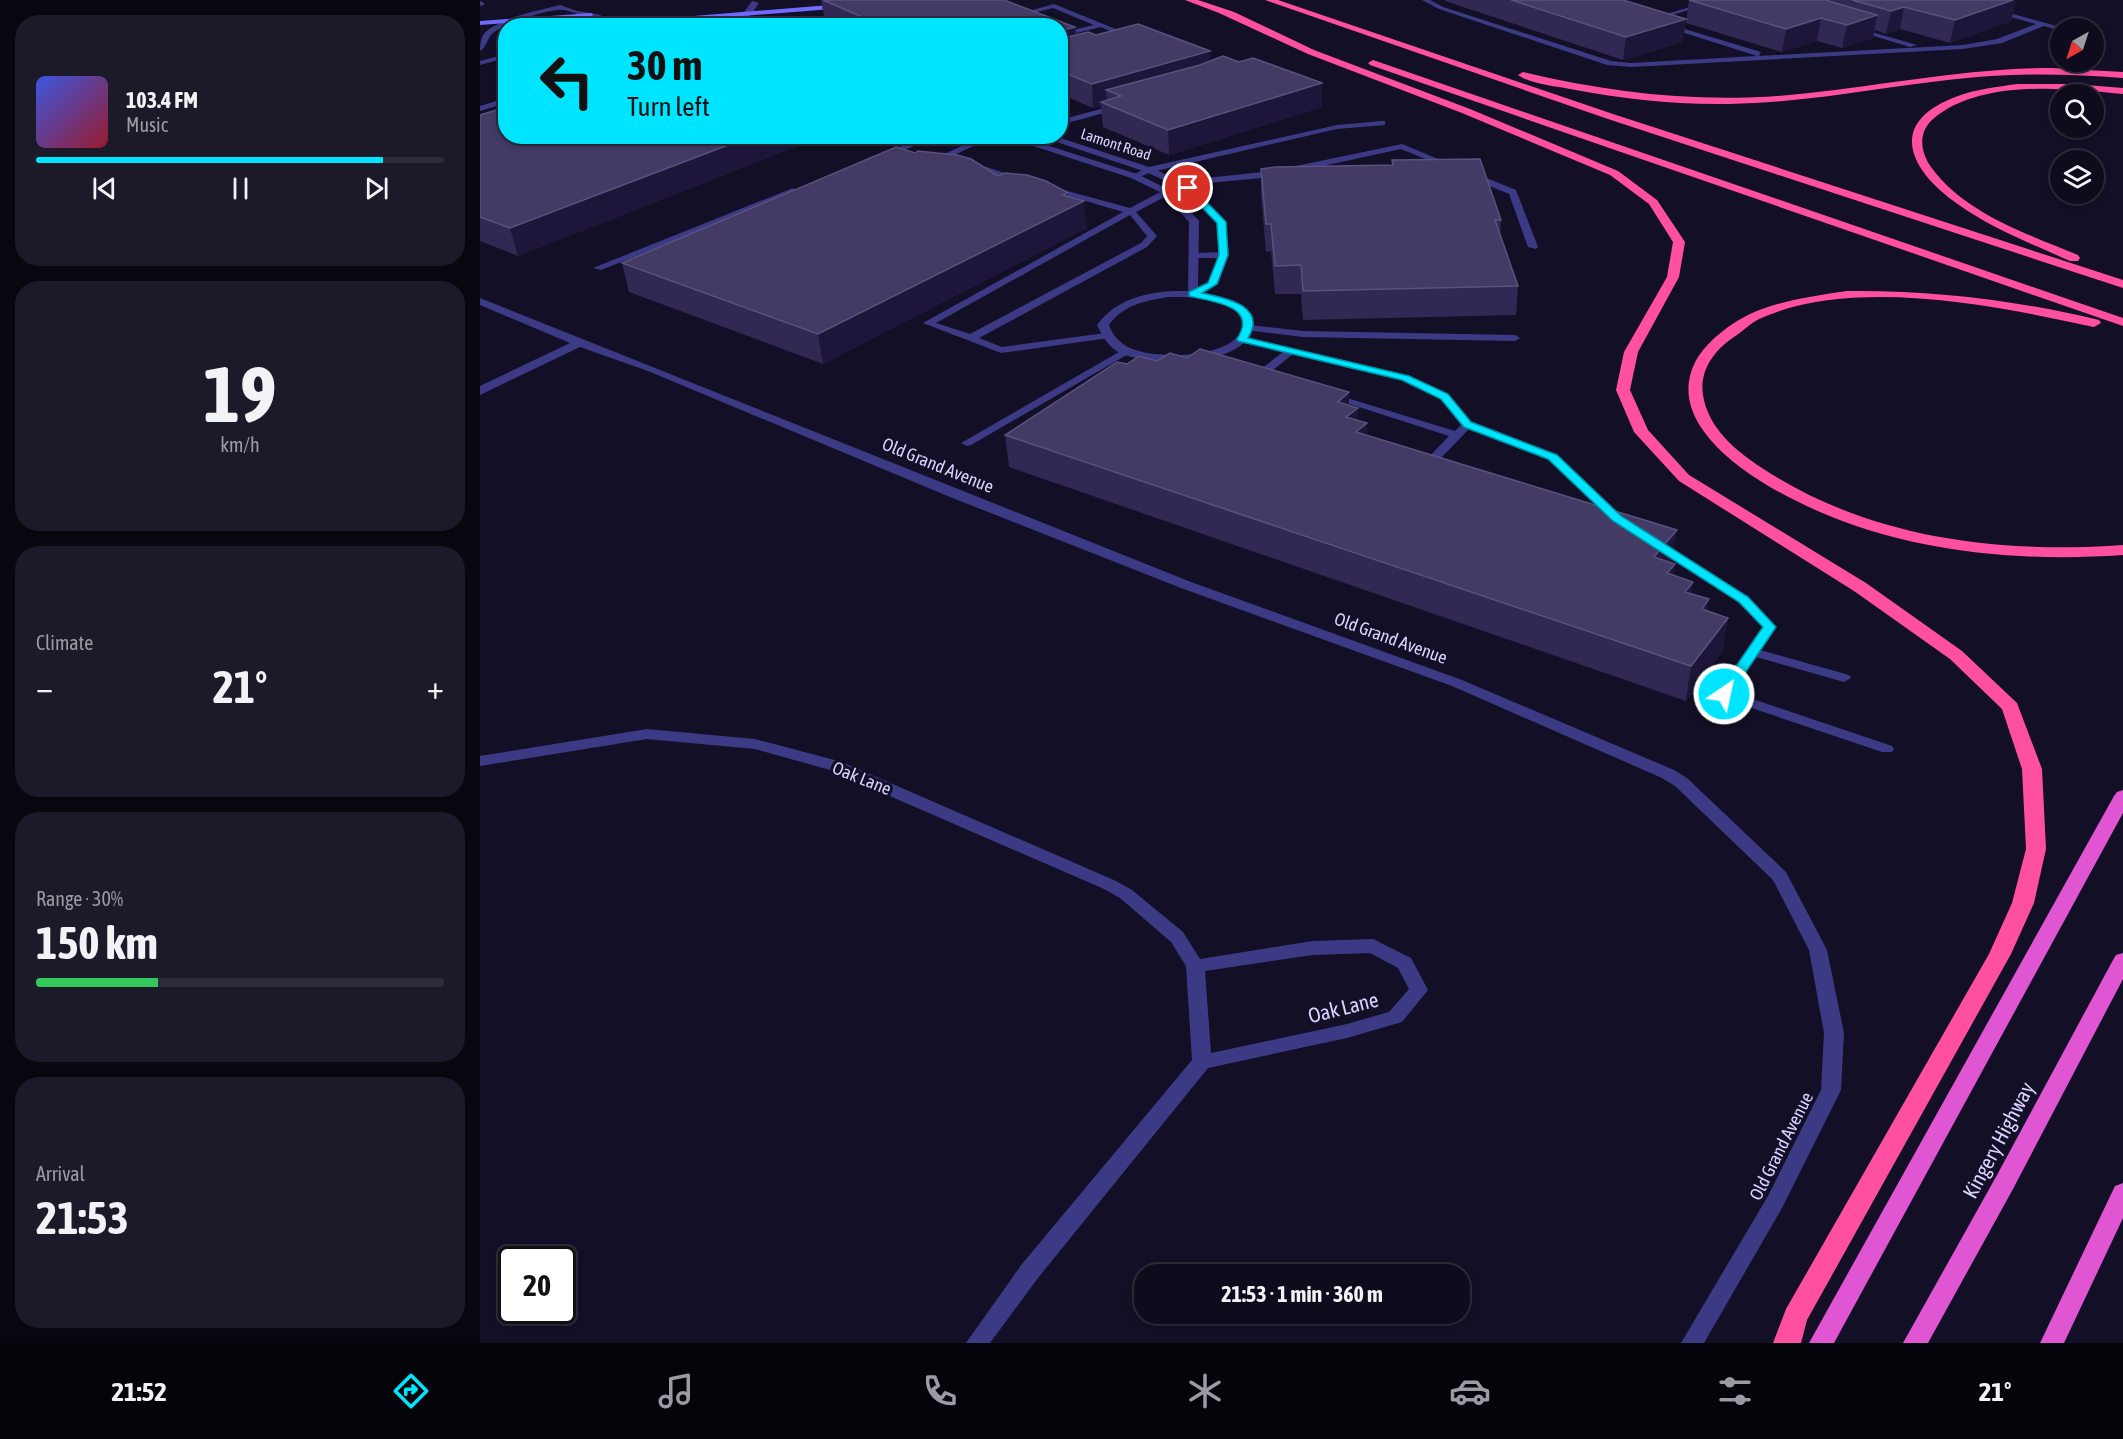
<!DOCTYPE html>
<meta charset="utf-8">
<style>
body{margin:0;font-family:"Asap Condensed",sans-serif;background:#1c1929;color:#f1f3f6;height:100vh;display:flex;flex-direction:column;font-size:22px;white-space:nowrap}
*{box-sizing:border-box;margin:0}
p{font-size:20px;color:#9b9ba3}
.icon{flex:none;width:33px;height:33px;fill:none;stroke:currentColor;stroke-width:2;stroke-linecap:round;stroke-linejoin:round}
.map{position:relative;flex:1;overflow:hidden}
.side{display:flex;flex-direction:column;gap:15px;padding:15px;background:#08060f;width:480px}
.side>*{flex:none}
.hud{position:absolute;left:18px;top:18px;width:570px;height:126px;border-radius:24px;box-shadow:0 3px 9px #0003,0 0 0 2px #2e2b3b;background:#00e5ff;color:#111;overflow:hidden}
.needle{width:39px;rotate:219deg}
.fabs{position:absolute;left:1570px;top:18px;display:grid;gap:12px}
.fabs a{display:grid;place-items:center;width:54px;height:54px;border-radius:50%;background:#0e0b1c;box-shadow:0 3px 9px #0003,0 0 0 2px #2e2b3b;font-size:30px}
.speed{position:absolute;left:18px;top:1246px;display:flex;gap:12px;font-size:30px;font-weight:700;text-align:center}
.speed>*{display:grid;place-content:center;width:78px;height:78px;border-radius:50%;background:#0e0b1c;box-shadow:0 3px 9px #0003,0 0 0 2px #2e2b3b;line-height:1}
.speed .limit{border:3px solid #111;border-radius:9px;background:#fff;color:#111}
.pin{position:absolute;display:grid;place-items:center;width:51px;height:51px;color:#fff;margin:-26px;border:3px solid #fff;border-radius:50%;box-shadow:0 2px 6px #0007}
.me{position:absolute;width:66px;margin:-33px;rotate:34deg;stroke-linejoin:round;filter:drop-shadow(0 0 4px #0008)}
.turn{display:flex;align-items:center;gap:21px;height:126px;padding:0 30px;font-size:27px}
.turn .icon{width:78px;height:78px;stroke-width:2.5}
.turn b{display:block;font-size:42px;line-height:51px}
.big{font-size:45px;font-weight:700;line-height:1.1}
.side .tile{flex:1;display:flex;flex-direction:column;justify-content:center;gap:9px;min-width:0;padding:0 21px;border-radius:24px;background:#1c1929}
.side .dial{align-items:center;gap:0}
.dial b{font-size:78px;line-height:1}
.song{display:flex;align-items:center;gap:18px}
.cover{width:72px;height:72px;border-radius:9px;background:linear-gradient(135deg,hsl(230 70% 55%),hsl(350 70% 35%))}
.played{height:6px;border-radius:3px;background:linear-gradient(90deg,#00e5ff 85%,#2e2b3b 85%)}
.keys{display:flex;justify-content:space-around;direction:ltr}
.heat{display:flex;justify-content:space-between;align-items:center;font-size:33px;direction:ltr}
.charge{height:9px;border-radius:4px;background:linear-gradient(90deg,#34c759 30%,#2e2b3b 0)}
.trip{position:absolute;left:654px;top:1264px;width:336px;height:60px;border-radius:24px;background:#0e0b1c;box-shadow:0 3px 9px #0003,0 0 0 2px #2e2b3b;font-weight:700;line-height:60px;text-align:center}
.tabs{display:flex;height:96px;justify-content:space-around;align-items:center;background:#06040b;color:#9b9ba3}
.tabs .icon{width:42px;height:42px}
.tabs .selected{color:#00e5ff}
.tabs b{font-size:27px;color:#f1f3f6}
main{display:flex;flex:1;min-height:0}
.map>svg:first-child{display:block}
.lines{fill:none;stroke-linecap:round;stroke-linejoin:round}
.service{fill:#3d3a85;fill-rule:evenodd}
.minor{fill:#3d3a85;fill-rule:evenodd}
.secondary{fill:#6f6bff;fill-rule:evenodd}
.trunk{fill:#e055d1;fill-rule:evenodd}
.motorway{fill:#ff4fa3;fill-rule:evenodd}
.wall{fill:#312854}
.shaded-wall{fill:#1d163a}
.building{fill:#433a66;stroke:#5a527e;stroke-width:1.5}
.route{fill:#00e5ff;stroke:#0095a6;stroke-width:1.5}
.labels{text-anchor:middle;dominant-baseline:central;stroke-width:6;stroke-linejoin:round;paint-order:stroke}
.far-street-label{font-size:15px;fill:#d9d4ff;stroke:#130f26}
.street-label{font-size:18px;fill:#d9d4ff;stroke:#130f26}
.near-street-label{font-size:21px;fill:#d9d4ff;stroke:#130f26}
</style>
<main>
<section class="side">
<div class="tile">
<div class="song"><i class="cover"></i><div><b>103.4 FM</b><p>Music</p></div></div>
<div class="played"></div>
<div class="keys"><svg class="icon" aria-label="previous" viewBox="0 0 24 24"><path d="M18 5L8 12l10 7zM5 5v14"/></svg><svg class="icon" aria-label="pause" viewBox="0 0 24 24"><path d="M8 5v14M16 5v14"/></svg><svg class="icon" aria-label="next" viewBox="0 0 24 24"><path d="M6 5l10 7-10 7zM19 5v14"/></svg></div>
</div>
<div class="tile dial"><b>19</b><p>km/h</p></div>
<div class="tile"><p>Climate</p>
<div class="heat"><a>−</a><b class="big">21°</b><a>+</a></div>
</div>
<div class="tile"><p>Range · 30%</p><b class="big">150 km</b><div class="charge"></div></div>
<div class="tile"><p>Arrival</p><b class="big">21:53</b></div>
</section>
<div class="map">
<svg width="1643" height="1343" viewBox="0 0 1643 1343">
<rect width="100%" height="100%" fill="#130f26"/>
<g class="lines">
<!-- service -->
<path class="service" d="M942,0h8l13,7 168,54 20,2 126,-7 -91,-29 2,-3 93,28 -2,4 204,-11 34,-6 39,-15 -43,-12 2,-3 69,19h-3v3l-17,-5 -42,17 -39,6 -332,18 -24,-2 -168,-56z
M1233,0h10l-68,20 -5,-1z
M0,1l4,2v2l-4,1z
M574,4l81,33 -7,2 -27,-12 -41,10v-4l34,-8 -41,-17 -36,9 -3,-2z
M80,5l17,6 25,4c-14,8 -31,-7 -44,-5 -16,1 -54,14 -65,23 -6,5 -6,14 -13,18 0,-8 1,-16 8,-21 19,-14 49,-19 72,-25z
M311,23l2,1 1,2h-6z
M1374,28h4l59,17 -7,2 -56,-17z
M26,54v4l-26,7v-4z
M26,98v5l-26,8v-5z
M639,104h3v4l-62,17v-5z
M902,121h3v4l-48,4 -185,43 -18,7 -4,-3 19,-9 188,-42z
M444,136h12l-49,22 -7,-2z
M503,136h12l-45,21 6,1v4l-18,-5z
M922,144l53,22 -7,2 -47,-19 -129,28 -64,6 -17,7 -21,4 -34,18 21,24 -10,11 -168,91 23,9 103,-14 4,1v4l-108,15 -78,-30 200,-111 -74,-22v-4l81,22 34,-18 22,-4 20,-8 66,-7zM650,215l17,21 -6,7 -171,91 -34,-11z
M491,164h6l46,15 -7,2 -45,-13z
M988,173h6l42,17 22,57 -2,2 -8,-2 -19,-53 -41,-17z
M313,188l4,3 -1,2 -195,77 -8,-2z
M715,253l29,-1 5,3 -5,3h-32l-2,-2z
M769,325l54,6 212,4 5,3 -5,3 -212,-4 -58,-7 -1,-2z
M762,336l167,40 39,19 23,28 86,32 69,65 -2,3h-8l-67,-64 -80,-30 -31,32 6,2v4l-18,-3v-4l23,-24 -121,-39 1,-2h8l118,36 6,-6 -21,-26 -39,-19 -108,-26 -25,20 3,3 -1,2 -14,-2v-4l27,-21 -45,-11 -1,-2z
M646,348l4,1v4l-159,92 -4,1 -6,-3z
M1179,541l89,55 26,28 2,3 -16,23 89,25 2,3 -7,4 -88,-25 -24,35 160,54 2,3 -2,3h-10l-163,-55 -2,-3 45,-67 -24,-25 -83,-54 -2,-3 2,-3z"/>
<!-- minor -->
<path class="minor" d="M272,1l7,2 -8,12 -15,8v3h-8l1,-6 16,-9z
M523,136h15l119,38 33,16 29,31 -1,66 10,-5 11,-27 -3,-32 -31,-33 -39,-18 -107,-36h15l98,32 39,18 34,34 4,35 -11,29 -14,9c22,4 45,8 50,33 -9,42 -104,41 -134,27 -12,-6 -17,-16 -23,-28 21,-29 57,-35 91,-34l1,-69 -25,-28 -33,-16zM688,297c24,0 54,0 72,18 2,7 4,12 0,18 -14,26 -91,27 -114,13 -9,-6 -13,-11 -17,-21 14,-20 36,-24 59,-28z
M0,298l711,284 271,98 212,90 13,8 99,94 41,78 17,83 -3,57 -59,118 -78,135h-23l87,-147 53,-106 3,-57 -15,-83 -36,-70 -98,-94 -13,-8 -210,-92 -271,-98 -231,-91 -302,-126 -68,-24 -100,48v-9l90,-43 -90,-38z
M167,729l108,10 87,23 274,119 16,9 51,42 17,27 113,-18 60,-2 38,19 17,32 -26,32 -55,16 -139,30 -170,210 -48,65h-24l56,-79 170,-204 -6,-94 -15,-24 -51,-44 -16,-9 -274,-119 -75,-21 -108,-10 -167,27v-10zM890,953l28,15 11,21 -20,23 -42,12 -136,29 -6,-82 108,-16z"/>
<!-- secondary -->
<path class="secondary" d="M362,4l4,2 -1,2 -232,18h-42z
M112,13l1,2 -4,2 -109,8v-4z"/>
<!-- trunk -->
<path class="trunk" d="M1643,790v23l-289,530h-25l305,-547 3,-4z
M1643,953v26l-110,210 -85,154h-25l94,-168 116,-215 3,-5z
M1643,1183v35l-59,125h-24l75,-157z"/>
<!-- motorway -->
<path class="motorway" d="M705,0h13l36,12 80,38 156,59 148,62 39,29 28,42 -6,35 -41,75 -8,38 18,40 41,45 177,108 96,68 55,52 25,66 4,80 -12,54 -23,51 -204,366 -6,23h-28l13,-34 203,-355 23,-51 14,-54 -4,-80 -20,-60 -52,-50 -96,-68 -175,-110 -45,-49 -18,-42 8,-38 43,-75 6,-35 -24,-38 -39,-29 -148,-62 -154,-59 -89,-41z
M785,0h13l335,114 510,166v8l-518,-170z
M893,60l750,258v8l-753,-261 -2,-2z
M1572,68l71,4v6c-49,-4 -97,-5 -146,-1 -83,7 -165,26 -248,27 -53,1 -107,-5 -159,-15 -15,-3 -40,-5 -52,-14l5,-3c88,21 176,31 266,23 88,-8 174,-27 263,-27z
M1537,84h57l49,4v6c-57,-6 -143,-15 -190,25 -15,13 -13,32 -2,48 34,47 97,67 147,88l2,3 -2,3h-8c-38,-17 -77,-32 -111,-56 -51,-35 -73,-83 -1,-109 19,-7 39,-9 59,-12z
M1367,291c85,-1 169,9 252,29l2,3 -7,4c-98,-21 -240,-51 -335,-8 -8,4 -15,11 -22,16 -21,13 -38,34 -34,60 5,33 33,56 59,73 106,70 236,86 361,77v10c-102,7 -208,-2 -303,-43 -52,-22 -165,-84 -122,-155 12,-18 33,-34 52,-43 31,-14 64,-18 97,-23z"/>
</g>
<!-- wall -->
<path class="wall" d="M341,0h183l71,27 1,8h20l114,26 112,46 -153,48 -66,-28 -2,-21 -8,2 -33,-14v-68h-227l-8,-4z
M965,0h178l60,42 -60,18 -178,-59z
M1209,0h327l-5,21 -61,22 -50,-14 -14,5 -11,-4 -2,8 -31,10 -25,-7 -35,11 -96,-29z
M0,115l26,21h317l-305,120 -38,-15z
M912,160l109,60 -1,15 18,51 -2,29 -213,5 -2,-26h-26l-4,-43 -5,1 -5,-56v-27l131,-4z
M518,176l70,20 19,32 -264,136 -194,-72 -7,-29z
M707,358l162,34v13l9,3v12l9,16 305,127 1,12 18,18 18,6 -2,12 21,7 -6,34 -36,49 -677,-234 -4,-32 122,-71z"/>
<!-- shaded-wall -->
<path class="shaded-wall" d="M1533,0h3l-5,21 -61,22 5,-23z
M1424,7l-4,22 -14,5 5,-23z
M1397,15l-4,23 -31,10 5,-23z
M1341,18l-4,23 -35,11 4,-23z
M1206,19l-3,23 -60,18 3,-23z
M595,27l2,23 -17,5v-24z
M730,51l1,23 -90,22 -15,-6 1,14 -6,-2v4l-8,2 -1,-24z
M842,83v24l-153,48 -1,-25z
M272,136h71l-305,120 -8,-28z
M588,193l1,16 15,-8 3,27 -264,136 -5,-30z
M869,392v23l9,-7v23l9,-8v31l-29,-52z
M1197,530l-5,33 -18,-6z
M1195,564l-5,33 -3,-24z
M1213,582l-5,33 -3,-23z
M1229,599l-6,34 -1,-24z
M1248,618l-6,34 -36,49 5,-35z"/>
<!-- building -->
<path class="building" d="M343,0h181l71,27 -15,4v-5h-177z
M1031,0h112l63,19 -60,18z
M1209,0h136l52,15 -30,10 -26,-7 -35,11z
M1372,0h161l-58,20 -51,-13 -13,4z
M658,24l72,27 -118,33 -32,-13v-32l28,-7 8,3z
M743,56l16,6 14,-4 69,25 -154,47 -67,-28 20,-6 -15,-6 94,-25z
M26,107v29h246l-242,92 -30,-11v-102z
M416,147l19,6 3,-2 39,4 14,4 27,17 7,-3 22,2 19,6 22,12 -5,2 21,6 -266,133 -196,-71z
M1000,159l21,61h-6l23,66 -215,5 -2,-26 -26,1 -4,-42h-5l-5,-55 14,-2 118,-2 -1,-5z
M720,349l149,43 -11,10 20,6 -12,9 21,6 -11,9 321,98 -23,27 21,7 -8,9 26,9 -8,10 24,7 -7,10 26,9 -37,48 -686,-231 112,-73 10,2 12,-8 18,5 13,-8 17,5z"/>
<!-- route -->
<path class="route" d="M705,186h6l35,36 2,33 -11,29 -15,9c22,5 66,12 46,45l161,38 39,18 23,28 86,33 64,61 127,81 28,30 -47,70h-10l-2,-3 46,-67 -24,-25 -126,-81 -65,-62 -84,-32 -23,-28 -39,-19 -164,-39 -1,-2c22,-34 -25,-37 -48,-43v-4l19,-9 11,-28 -2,-32 -32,-33z"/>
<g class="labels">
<!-- far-street labels -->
<g class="far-street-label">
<text transform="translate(636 144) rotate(18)">Lamont Road</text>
</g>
<!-- street labels -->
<g class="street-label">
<text transform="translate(458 465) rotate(22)">Old Grand Avenue</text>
<text transform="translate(911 638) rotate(20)">Old Grand Avenue</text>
<text transform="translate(382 778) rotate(22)">Oak Lane</text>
<text transform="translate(1301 1146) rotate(-63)">Old Grand Avenue</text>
</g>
<!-- near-street labels -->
<g class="near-street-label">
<text transform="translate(863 1007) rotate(-14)">Oak Lane</text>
<text transform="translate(1518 1140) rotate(-62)">Kingery Highway</text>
</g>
</g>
</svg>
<div class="fabs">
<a><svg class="needle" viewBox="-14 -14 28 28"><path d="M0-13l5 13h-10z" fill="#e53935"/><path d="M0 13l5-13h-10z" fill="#9b9ba3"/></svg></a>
<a><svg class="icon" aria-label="search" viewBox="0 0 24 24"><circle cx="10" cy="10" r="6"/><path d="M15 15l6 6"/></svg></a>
<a><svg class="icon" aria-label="layers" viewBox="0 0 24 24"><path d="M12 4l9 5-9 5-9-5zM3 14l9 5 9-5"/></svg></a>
</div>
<div class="speed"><div class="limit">20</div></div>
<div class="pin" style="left:708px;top:188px;background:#d93025"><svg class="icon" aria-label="arrive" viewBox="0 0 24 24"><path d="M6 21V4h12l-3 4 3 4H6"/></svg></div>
<svg class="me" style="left:1244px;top:694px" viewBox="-20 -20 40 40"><circle r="17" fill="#00e5ff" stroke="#fff" stroke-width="3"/><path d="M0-11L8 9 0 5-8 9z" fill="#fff"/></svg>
<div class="trip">21:53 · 1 min · 360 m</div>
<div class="hud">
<div class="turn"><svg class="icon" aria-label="left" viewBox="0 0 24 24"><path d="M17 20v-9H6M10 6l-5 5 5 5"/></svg><div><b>30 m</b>Turn left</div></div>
</div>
</div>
</main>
<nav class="tabs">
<b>21:52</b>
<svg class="icon selected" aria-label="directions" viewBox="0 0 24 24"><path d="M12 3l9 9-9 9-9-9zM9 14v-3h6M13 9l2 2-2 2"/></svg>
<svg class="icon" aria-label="music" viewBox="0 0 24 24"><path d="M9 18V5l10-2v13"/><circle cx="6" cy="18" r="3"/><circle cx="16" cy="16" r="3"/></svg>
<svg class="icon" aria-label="phone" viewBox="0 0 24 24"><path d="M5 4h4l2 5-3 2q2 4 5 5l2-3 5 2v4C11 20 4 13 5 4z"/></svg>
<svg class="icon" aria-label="climate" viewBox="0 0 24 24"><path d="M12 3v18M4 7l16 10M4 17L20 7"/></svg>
<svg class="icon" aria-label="car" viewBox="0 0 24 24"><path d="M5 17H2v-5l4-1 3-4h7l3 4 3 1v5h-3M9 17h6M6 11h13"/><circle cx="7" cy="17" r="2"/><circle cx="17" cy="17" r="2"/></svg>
<svg class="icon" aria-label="filters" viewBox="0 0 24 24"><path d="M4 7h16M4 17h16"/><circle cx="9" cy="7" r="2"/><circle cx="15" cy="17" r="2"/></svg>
<b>21°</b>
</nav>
